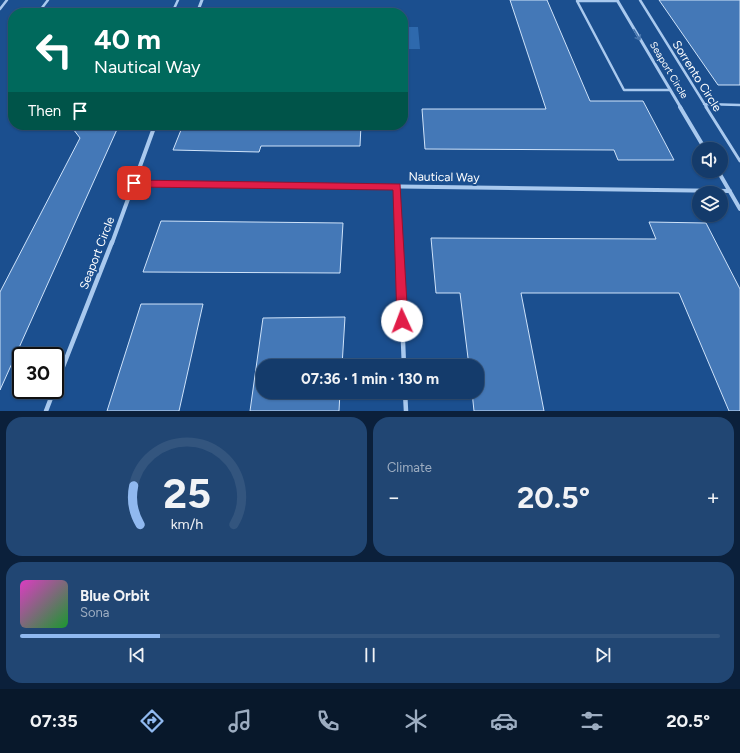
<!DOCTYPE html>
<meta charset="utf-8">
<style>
body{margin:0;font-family:Figtree,sans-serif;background:#214673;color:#f1f3f6;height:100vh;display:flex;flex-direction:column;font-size:15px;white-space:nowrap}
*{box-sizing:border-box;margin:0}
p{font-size:13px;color:#9dadc1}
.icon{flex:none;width:22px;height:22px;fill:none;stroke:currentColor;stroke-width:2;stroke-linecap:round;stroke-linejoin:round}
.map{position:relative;height:411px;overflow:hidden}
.drawer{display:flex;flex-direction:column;gap:6px;padding:6px;background:#0b203b;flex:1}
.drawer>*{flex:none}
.hud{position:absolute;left:8px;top:8px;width:400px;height:122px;border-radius:16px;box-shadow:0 1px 3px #0004,0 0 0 1px #33557e;background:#00695c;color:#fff;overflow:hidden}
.controls{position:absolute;left:692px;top:142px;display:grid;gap:8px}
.controls a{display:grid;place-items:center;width:36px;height:36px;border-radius:50%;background:#143b6b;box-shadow:0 1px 3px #0004,0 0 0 1px #33557e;font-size:20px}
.speed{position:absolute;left:12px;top:347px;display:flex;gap:8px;font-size:20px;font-weight:700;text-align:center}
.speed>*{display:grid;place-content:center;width:52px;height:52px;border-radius:50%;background:#143b6b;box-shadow:0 1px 3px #0004,0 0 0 1px #33557e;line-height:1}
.speed .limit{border:2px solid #111;border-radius:6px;background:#fff;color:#111}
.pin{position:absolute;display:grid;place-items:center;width:34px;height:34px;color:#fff;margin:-17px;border-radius:8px;box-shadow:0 2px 6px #0006}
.me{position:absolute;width:44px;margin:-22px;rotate:358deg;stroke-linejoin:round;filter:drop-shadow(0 0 3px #0008)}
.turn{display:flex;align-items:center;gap:14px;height:84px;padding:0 20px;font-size:18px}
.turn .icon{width:52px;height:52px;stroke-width:2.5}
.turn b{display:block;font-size:28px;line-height:34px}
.then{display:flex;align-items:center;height:38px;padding:0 20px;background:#0003;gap:8px;font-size:15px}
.big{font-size:30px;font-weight:700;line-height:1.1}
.drawer .card{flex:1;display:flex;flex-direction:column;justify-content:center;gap:6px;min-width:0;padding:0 14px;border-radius:16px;background:#214673}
.drawer .dial{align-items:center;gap:0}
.dial svg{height:104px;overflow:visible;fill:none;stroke:#33557e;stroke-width:7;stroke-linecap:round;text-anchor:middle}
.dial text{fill:#f1f3f6;stroke:none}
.song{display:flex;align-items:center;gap:12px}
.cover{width:48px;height:48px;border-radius:6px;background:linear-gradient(135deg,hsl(310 70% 55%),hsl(130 70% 35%))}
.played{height:4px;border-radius:2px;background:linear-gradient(90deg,#90b9f0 20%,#33557e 20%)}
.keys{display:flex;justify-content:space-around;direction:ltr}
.heat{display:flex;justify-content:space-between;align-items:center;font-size:22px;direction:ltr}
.drawer .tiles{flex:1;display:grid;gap:6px;grid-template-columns:1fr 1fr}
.card:last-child{grid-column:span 2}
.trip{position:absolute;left:256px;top:359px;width:228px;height:40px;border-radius:16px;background:#143b6b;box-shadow:0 1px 3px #0004,0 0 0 1px #33557e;font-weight:700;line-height:40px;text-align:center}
.menu{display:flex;height:64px;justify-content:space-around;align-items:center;background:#08182b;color:#9dadc1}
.menu .icon{width:28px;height:28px}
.menu .selected{color:#90b9f0}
.menu b{font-size:18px;color:#f1f3f6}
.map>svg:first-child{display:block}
.green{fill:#2e69ad}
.building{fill:#4478b7;stroke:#cfe3fa}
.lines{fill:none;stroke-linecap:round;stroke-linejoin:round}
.service-far1{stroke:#a9c9ee;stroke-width:2.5}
.service{stroke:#a9c9ee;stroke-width:3}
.minor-far2{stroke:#a9c9ee;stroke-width:3}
.minor-far1{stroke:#a9c9ee;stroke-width:4}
.minor{stroke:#a9c9ee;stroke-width:4.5}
.oneway{stroke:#4674ac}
.route{fill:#e11d48;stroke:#92132f}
.labels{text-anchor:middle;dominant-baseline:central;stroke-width:4;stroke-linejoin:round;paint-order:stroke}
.far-street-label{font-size:10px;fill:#fff;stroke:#1b4f8f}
.street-label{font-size:12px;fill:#fff;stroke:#1b4f8f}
</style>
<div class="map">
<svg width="740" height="411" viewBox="0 0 740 411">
<rect width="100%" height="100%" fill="#1b4f8f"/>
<!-- green -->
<path class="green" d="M403,27h15l2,22h-17z"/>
<!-- building -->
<path class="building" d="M510,0h37l43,101h53l31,59h-56l-4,-10 -189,-1 -3,-40h124z
M659,0h81v85h-22z
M70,125h49l-119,265v-98l80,-154z
M183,125h178l-1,21h-99l-2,6 -86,-2z
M161,221l182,2 -3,50 -197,-1z
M649,222l57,1 34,66v122h-11l-50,-118h-158l23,118h-70l-2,-19h5v-26h-8l-9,-73h-24l-5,-55 225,1z
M141,304h62l-24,107h-72z
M345,317l-3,49h-79v26h77l-1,19h-89l13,-93z"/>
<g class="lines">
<!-- service-far1 -->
<path class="service-far1" d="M640,0l67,108
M618,1h-41l47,89h46
M0,9l7,-9
M38,13l10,-13
M172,13l6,-13
M704,104l36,1"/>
<!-- service -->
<path class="service" d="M706,107l34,54"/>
<!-- minor-far2 -->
<path class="minor-far2" d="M617,0l64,108
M197,13l5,-13"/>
<!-- minor-far1 -->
<path class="minor-far1" d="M680,107l25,42
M718,171l22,38
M135,183l595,8
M397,187l2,56
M112,243l43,-118"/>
<!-- minor -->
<path class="minor" d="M399,242l5,124
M55,387l57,-145
M405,392l1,19
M46,411l8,-21"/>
</g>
<!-- one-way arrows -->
<defs><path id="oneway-shaft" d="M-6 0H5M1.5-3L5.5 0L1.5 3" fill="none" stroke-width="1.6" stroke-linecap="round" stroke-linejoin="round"/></defs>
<use class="oneway" href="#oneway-shaft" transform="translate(637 35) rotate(59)"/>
<!-- route -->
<path class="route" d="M134,180l266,4 8,137 -2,4 -4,2 -3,-2 -2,-4 -4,-131 -259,-3 -4,-4z"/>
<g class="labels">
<!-- far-street labels -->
<g class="far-street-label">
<text transform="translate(669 70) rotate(59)">Seaport Circle</text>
</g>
<!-- street labels -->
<g class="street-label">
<text transform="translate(697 76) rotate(58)">Sorrento Circle</text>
<text transform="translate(444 177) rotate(1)">Nautical Way</text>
<text transform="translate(97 253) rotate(-69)">Seaport Circle</text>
</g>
</g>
</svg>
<div class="controls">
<a><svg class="icon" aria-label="sound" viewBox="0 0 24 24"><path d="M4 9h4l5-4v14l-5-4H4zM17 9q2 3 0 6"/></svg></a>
<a><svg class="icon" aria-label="layers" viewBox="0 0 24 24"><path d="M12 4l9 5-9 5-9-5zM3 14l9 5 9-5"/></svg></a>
</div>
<div class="speed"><div class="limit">30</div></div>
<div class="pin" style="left:134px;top:183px;background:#d93025"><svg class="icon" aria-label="arrive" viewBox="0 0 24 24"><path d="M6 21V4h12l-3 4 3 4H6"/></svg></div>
<svg class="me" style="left:402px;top:321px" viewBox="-20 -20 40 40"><circle r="19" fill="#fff"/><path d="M0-13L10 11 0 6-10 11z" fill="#e11d48"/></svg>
<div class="trip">07:36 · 1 min · 130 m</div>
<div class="hud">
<div class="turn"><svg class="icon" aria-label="left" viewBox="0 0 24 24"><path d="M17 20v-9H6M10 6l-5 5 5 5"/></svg><div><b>40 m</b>Nautical Way</div></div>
<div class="then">Then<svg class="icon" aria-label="arrive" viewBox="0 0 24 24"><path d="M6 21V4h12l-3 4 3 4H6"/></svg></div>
</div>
</div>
<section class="drawer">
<div class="tiles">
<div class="card dial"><svg viewBox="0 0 100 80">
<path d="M14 69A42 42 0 1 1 86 69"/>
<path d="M14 69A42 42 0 0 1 9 39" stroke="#90b9f0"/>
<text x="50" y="56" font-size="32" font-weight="700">25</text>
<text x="50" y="72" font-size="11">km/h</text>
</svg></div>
<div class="card"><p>Climate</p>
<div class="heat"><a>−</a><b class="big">20.5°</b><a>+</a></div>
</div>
<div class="card">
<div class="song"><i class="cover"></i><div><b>Blue Orbit</b><p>Sona</p></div></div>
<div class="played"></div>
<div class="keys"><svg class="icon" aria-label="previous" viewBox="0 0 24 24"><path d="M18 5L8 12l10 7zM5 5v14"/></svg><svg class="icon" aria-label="pause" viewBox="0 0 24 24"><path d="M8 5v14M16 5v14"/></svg><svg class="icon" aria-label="next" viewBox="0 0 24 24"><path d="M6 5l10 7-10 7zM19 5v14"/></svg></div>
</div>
</div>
</section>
<nav class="menu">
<b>07:35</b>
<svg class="icon selected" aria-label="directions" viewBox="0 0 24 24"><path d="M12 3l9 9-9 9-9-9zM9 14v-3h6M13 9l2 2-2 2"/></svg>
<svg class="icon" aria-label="music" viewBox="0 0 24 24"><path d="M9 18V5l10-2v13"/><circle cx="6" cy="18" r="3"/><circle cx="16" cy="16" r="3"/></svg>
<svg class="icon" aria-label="phone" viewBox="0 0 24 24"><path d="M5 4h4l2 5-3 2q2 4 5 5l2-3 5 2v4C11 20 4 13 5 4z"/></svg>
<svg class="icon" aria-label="climate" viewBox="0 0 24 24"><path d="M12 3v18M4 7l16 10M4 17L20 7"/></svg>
<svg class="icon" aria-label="car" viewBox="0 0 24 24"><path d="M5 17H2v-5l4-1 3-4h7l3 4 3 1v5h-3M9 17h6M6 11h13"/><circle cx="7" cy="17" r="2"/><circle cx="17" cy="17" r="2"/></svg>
<svg class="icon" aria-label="filters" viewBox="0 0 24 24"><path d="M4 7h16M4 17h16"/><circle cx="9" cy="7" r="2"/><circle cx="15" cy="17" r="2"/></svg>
<b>20.5°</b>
</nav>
